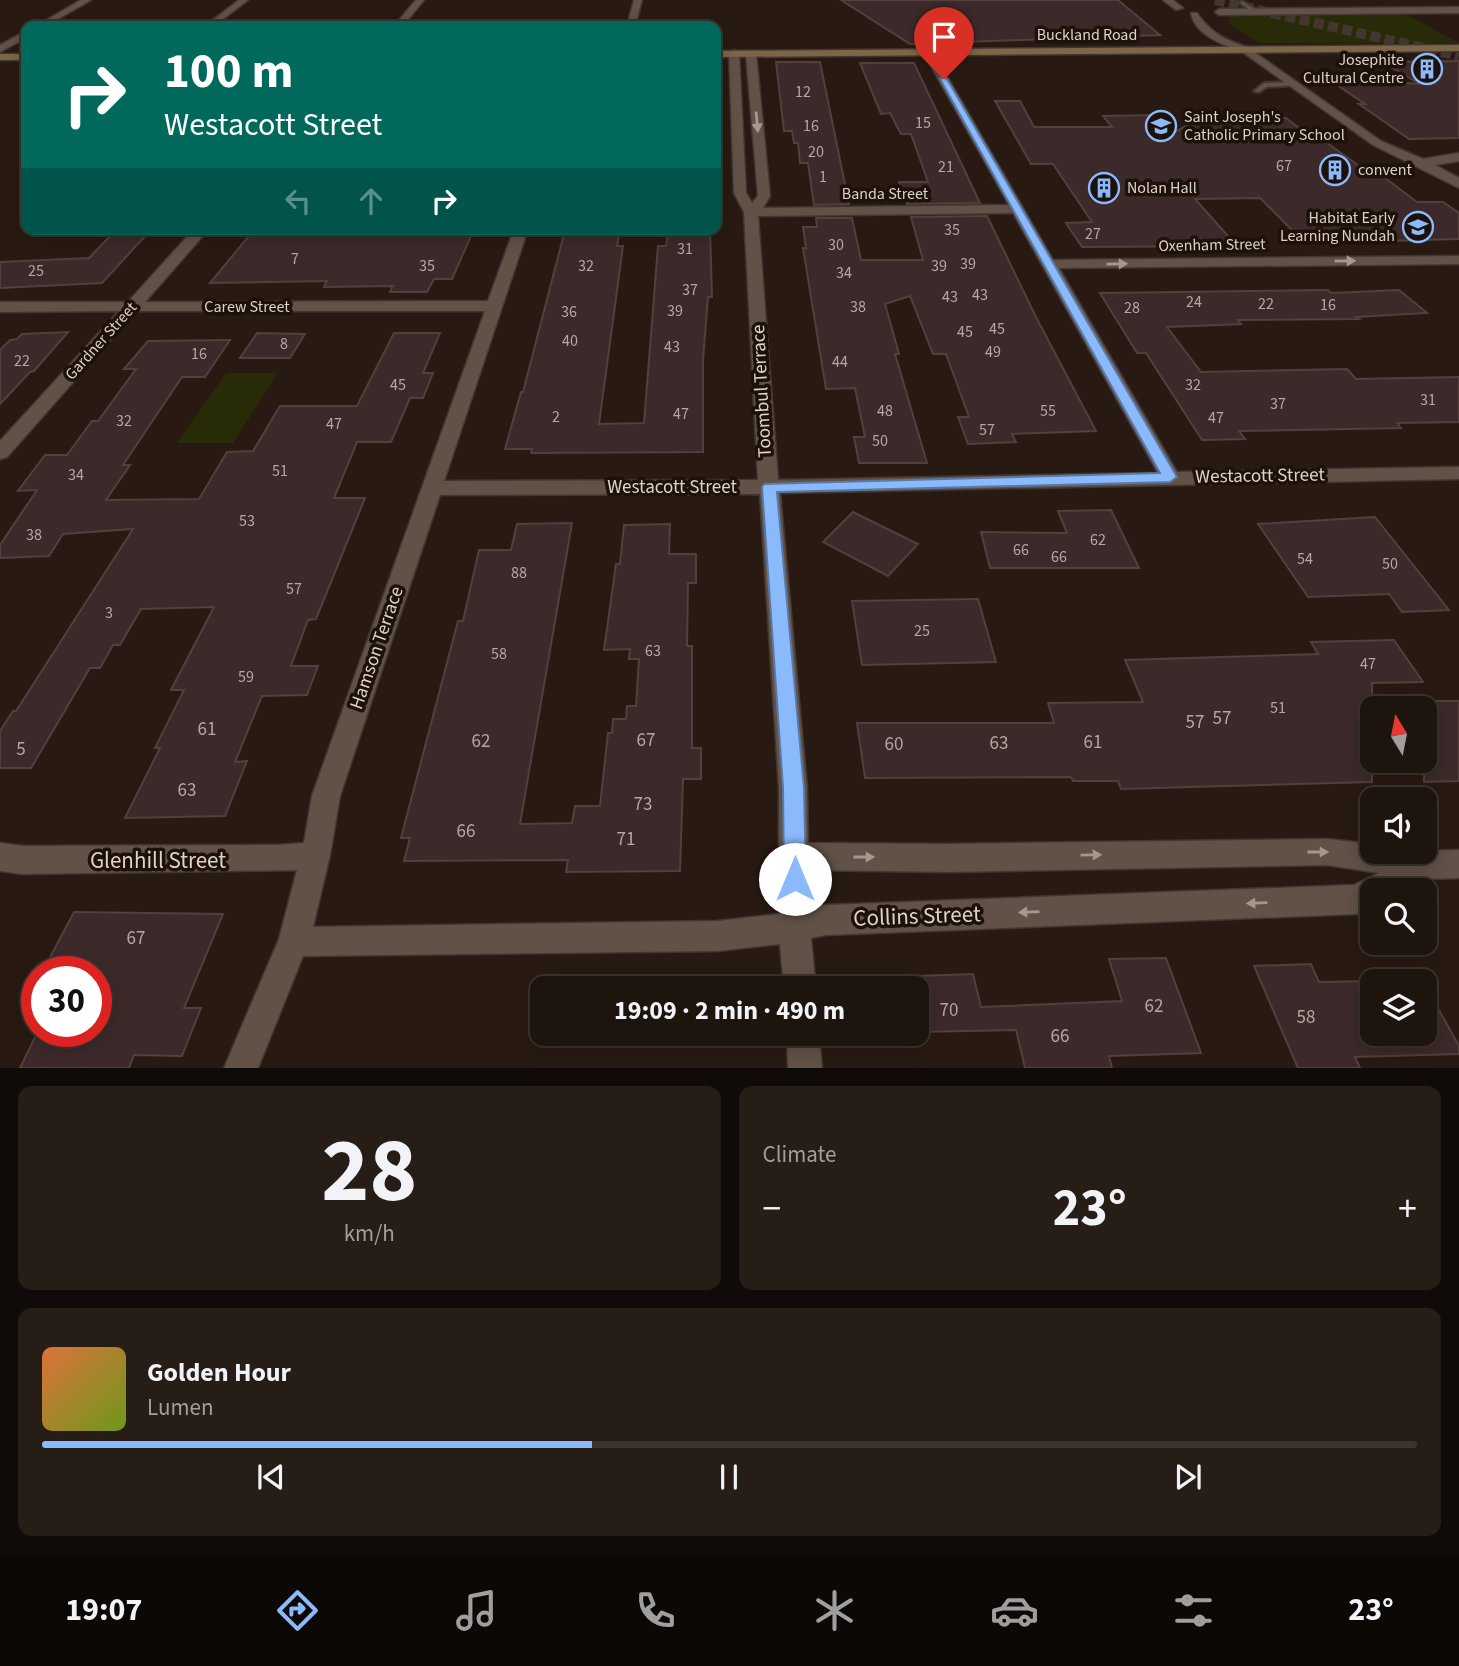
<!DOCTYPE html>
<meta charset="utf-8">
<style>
body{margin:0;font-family:"Source Sans 3",sans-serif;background:#261d17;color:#f1f3f6;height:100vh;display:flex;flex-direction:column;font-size:26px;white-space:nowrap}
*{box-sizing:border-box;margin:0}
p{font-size:23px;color:#a19e9e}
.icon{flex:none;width:38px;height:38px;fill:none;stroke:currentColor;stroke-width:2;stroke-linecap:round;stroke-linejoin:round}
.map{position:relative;height:1068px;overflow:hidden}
.sheet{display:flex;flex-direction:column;gap:18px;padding:18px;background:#100b08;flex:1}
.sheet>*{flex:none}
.hud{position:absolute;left:21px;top:21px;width:700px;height:214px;border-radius:14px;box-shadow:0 4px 18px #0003,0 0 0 2px #3c332e;background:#00695c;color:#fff;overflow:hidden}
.needle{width:46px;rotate:350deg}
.tools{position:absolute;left:1360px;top:696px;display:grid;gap:14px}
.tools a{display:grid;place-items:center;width:77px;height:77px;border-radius:14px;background:#1e140e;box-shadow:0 4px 18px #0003,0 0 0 2px #3c332e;font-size:35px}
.speed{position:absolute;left:21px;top:956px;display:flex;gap:14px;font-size:35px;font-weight:700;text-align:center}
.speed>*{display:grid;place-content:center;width:91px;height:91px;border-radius:50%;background:#1e140e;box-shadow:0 4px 18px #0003,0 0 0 2px #3c332e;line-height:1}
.speed .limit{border:10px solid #d22;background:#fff;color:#111}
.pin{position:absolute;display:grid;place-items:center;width:60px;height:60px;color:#fff;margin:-72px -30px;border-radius:50% 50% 50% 0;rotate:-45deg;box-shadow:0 0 7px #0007}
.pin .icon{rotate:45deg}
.me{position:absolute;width:77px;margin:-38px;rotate:0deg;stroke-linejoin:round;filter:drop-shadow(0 0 5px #0008)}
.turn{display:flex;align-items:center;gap:24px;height:147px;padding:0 28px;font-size:32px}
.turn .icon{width:91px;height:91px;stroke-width:2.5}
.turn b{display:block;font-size:49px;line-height:60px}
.lanes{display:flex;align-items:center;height:66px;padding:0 28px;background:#0003;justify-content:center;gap:35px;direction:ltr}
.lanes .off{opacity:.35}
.big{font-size:52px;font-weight:700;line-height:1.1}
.sheet .card{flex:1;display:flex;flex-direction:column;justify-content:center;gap:10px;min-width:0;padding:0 24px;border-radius:14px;background:#261d17}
.sheet .dial{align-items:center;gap:0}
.dial b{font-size:91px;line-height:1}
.song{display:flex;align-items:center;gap:21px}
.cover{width:84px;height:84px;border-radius:10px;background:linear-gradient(135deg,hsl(20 70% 55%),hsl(80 70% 35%))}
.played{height:7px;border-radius:4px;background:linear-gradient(90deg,#8abafc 40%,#3c332e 40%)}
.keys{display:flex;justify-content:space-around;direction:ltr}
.heat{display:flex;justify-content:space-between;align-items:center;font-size:38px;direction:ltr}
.sheet .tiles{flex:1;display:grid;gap:18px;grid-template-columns:1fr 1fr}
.card:last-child{grid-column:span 2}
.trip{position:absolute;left:530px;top:976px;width:399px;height:70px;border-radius:14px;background:#1e140e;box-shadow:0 4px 18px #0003,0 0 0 2px #3c332e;font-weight:700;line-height:70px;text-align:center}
.menu{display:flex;height:112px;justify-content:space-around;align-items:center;background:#0c0806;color:#a19e9e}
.menu .icon{width:49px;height:49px}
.menu .on{color:#8abafc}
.menu b{font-size:32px;color:#f1f3f6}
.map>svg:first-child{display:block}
.green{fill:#272b08}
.building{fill:#3b2a29;stroke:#523f3e;stroke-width:2}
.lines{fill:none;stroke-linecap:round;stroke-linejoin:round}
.highway-tunnel{stroke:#43362e;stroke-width:10;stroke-dasharray:10 4.5;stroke-linecap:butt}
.lane-casing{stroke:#413632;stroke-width:4}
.street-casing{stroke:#413632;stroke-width:3}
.secondary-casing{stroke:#413632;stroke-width:3}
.lane{fill:#615147;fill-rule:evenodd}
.street{fill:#615147;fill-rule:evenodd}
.secondary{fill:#7d6647;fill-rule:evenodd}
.oneway{fill:#a49890}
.route{fill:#8abafc;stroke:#5a79a4;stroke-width:2}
.labels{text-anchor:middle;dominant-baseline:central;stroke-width:7;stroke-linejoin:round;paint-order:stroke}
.far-street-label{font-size:16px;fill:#dbd2cc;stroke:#1e1109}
.far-poi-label{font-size:16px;fill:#dbd2cc;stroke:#1e1109;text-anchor:start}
.number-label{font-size:16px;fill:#b3a8a3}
.street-label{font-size:19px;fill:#dbd2cc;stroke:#1e1109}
.near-number-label{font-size:19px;fill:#b3a8a3}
.near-street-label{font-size:23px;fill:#dbd2cc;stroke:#1e1109}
</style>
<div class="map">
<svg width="1459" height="1068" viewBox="0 0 1459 1068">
<rect width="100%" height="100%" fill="#281a12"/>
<!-- green -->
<path class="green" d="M1405,14l54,29h-200l-30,-19v-8z
M226,373h52l-45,70h-56z"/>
<!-- building -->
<path class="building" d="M841,0h277l42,35 -250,9z
M1459,61v77l-50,1 -50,-35h6l-40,-27 95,7 -38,-22z
M776,62h44l29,142 -35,1 -6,-42h-8l-2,-20h-4l-2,-12h-8z
M860,63h54l66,140 -73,1 -8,-22h29l-17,-48h-10l-11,-21 -9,1z
M995,101h25l14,26h78l-9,-11 56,-1 16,17 24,-13 87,-1 29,22h8l36,26h10l48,36h26l16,11v26l-146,4 -9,-9h-8l-36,-36 -65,1 42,47 -155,1 -16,-24 26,-1 -39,-58h-22z
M987,216l50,103 59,112 -84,3 4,8 -48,2 -10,-27h11l-23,-63h-13l-23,-58 -25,8 14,50h-4l32,109h-68l-5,-26h11l-10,-49 -29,1 -23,-141h3l-3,-21h14l-1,-9h36l9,42h62l-12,-43z
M368,229h106l-22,50h-18l-7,13h-37l3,-6 -69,1 3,-6 -117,2 43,-52h30l-4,5 85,-1z
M620,229l-3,17h6l-24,178 45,-1 14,-177h8l2,-17h42l2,68h-4l-5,63v92l-172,1 1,-4h-27l16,-57h2l42,-162z
M147,234l-45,49 -102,5v-26l89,-4 22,-23z
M1328,290l3,3 68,-3 28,23 -71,4 3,2 -121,1 3,4 -74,3 34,45 146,-3 9,10 103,-2v45l-62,1 4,5 -162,3 6,8 -43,1 -56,-87h-9l-37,-60z
M68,332l-34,39 -4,1 -30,32v-54l10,-10 7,-1 5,-5z
M257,333l48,1 -15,24h-50z
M394,333h46l-17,40h10l-10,25h-13l-19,44h-34l-23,56h31l-49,121 -8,1 -17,46h27l-11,29 -45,1 -27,66 12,-1 -22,55 -100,2 35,-70h-5l29,-58h-13l43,-83 -73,2 -21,36h-7l-13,23h-10l-59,100h-31v-37l13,-20h3l117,-182 -70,5 -14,22 -49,2v-13l37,-55 -19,1 27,-36h22l25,-34h6l38,-52h-12l24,-28 82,-1 -25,37h-23l-59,88h7l-24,35 93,-1 28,-47 26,-1 27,-45h77z
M1111,510l28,58h-149l-9,-36 86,1 -9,-22z
M853,512l65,32 -30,32 -65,-34z
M1375,517l74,93 -47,2 -13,-18 -81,3 -50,-73z
M572,523l-52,301 52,-1 3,-17h25l8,-73h4l1,-14h13l1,-13h9l3,-47h-10l1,-10 -26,1 12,-86h4l4,-39 46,-1 -1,30h27v29h-8l-1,63h5v102h9v31h-18l-3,92 -114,1 2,-12 -164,1 6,-23h-9l57,-217h5l16,-71h32l6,-26z
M978,599l18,63 -134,3 -10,-64z
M1394,640l29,42 -51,1v99l-251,7 -3,-8h-45l-2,-4 -206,1 -8,-55h197l-6,-20 95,-1 -18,-42 193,-6 -7,-12z
M1424,701h35v80l-35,1z
M74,912l149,2 -39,94h17l-19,48 -48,-1 -5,13h-109l18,-37h58v-60h-41l5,-8h-13z
M1166,958l35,95 -92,3 3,12h-87l-9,-38 -99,2v-56l56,-2 8,33 141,-6 -13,-42z
M1311,964l8,18 53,-1v53h52v-51l35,63v8l-104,3 5,11h-62l-44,-102z"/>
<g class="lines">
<!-- highway-tunnel -->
<path class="highway-tunnel" d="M1215,0l244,56"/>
<!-- lane casing -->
<g class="lane-casing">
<path id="lane" d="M1242,1l16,10v2h-4l-14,-10z
M1295,82l2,3 -31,2 -7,5 -5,-1 10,-8z"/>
</g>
<!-- street casing -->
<g class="street-casing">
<path id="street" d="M81,0h10l-45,26h-10z
M239,0h9l-34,26h-9z
M416,0h8l-21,26h-9z
M634,0h8l-7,26h-8z
M1163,0h10l10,8 -7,2z
M1459,7v6l-240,2 -4,-3 4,-3z
M1191,13h6c14,20 28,27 50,34l134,94 42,18 36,-6v8l-24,4 24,13v10l-86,-43 -132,-94c-20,-7 -46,-16 -50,-38z
M26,31v7l-26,14v-7z
M928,49l5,3 120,208 406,-4v8l-400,4 118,204 282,-5v12l-679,14 27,295 1,55 141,1 378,-5 45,5v8l87,-2v28l-32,1 -23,12h-32v16l-15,7 -531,21 -15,3 5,51h-32l-4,-45 -63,7 -414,5 -45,112h-34l55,-129 18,-69 -274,4 -23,-3v-28l23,3 254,-1 27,-2 8,-47 173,-485h-349l-129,146 -7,2v-18l119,-130 -119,1v-10h128l66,-73h15l-64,73 343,-1 26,-72h14l-84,252 314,-1 -14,-268 -10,-19 -5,-140 5,-3 5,3 7,140 6,10 6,-7 -12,-142 5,-3 5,3 14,142 -7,12 246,-3 -86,-153zM1013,213l145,260 -380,7 -20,-264zM760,494l19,294v126l-62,7 -404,6 17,-72 10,-59 100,-301zM1327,865l52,8 -25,12 -528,20 -17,3 -1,-38 141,2z
M787,1034h32l3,34h-34z"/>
</g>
<!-- secondary casing -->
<g class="secondary-casing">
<path id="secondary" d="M1459,45v6l-743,6v-6z
M0,54h26v6h-26z"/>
</g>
<!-- lane -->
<use href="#lane" class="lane"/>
<!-- street -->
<use href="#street" class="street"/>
<!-- secondary -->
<use href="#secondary" class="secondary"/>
</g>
<!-- one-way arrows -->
<defs><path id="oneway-solid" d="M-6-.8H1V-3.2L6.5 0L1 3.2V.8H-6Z" transform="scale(1.75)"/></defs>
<g class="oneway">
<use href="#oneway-solid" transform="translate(757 122) rotate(85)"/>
<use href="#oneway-solid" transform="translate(1345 261) rotate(-1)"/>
<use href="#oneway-solid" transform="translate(1117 264) rotate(-1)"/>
<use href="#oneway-solid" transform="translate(1318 852)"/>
<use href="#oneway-solid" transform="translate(1091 855) rotate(-1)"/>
<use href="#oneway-solid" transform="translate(864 857)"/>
<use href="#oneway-solid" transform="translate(1257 903) rotate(178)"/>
<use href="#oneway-solid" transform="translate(1029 912) rotate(178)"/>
</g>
<!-- route -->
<path class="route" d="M944,77l3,2 230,398 -7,5 -393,10 27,296 2,91 -3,7 -8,4 -8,-4 -3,-7 -1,-91 -21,-301 2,-3 396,-11 -220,-394z"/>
<!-- icons -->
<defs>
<g id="building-ring" transform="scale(1.575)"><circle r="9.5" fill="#1e1109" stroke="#8abafc" stroke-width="1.5"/><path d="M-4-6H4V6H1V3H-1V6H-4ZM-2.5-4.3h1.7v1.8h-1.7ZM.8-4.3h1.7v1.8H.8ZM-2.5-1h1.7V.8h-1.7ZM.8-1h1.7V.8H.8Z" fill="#8abafc"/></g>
<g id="school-ring" transform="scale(1.575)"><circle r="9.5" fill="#1e1109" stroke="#8abafc" stroke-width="1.5"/><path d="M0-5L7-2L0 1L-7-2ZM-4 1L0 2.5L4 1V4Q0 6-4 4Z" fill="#8abafc"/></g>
</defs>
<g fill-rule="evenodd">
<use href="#building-ring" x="1427" y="69"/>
<use href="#school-ring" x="1161" y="126"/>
<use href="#building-ring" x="1335" y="170"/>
<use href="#building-ring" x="1104" y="188"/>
<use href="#school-ring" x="1418" y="227"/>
</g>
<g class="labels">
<!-- far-street labels -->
<g class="far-street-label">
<text x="1087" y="35">Buckland Road</text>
<text x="885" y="194">Banda Street</text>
<text transform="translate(1212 245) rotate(-1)">Oxenham Street</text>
<text x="247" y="307">Carew Street</text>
<text transform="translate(101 341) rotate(-48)">Gardner Street</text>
</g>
<!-- far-poi labels -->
<g class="far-poi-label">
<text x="1404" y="60" text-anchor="end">Josephite<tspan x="1404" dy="18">Cultural Centre</tspan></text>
<text x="1184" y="117">Saint Joseph's<tspan x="1184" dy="18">Catholic Primary School</tspan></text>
<text x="1358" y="170">convent</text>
<text x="1127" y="188">Nolan Hall</text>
<text x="1395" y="218" text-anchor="end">Habitat Early<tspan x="1395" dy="18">Learning Nundah</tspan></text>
</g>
<!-- number labels -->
<g class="number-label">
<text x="803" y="92">12</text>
<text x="923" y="123">15</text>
<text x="811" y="126">16</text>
<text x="816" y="152">20</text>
<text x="1284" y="166">67</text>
<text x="946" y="167">21</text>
<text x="823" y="177">1</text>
<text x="952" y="230">35</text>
<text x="1093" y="234">27</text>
<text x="836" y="245">30</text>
<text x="685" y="249">31</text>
<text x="295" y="259">7</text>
<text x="968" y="264">39</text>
<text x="427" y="266">35</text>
<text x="586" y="266">32</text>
<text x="939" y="266">39</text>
<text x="36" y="271">25</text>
<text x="844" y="273">34</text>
<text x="690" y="290">37</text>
<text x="980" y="295">43</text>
<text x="950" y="297">43</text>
<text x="1194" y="302">24</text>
<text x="1266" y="304">22</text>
<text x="1328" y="305">16</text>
<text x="858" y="307">38</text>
<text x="1132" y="308">28</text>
<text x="675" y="311">39</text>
<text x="569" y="312">36</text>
<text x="997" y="329">45</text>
<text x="965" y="332">45</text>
<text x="570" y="341">40</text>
<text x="284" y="344">8</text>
<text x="672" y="347">43</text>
<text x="993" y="352">49</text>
<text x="199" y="354">16</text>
<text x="22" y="361">22</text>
<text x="840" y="362">44</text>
<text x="398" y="385">45</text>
<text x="1193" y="385">32</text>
<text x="1428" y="400">31</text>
<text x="1278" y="404">37</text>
<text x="885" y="411">48</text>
<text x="1048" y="411">55</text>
<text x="681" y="414">47</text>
<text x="556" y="417">2</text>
<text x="1216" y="418">47</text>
<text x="124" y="421">32</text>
<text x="334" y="424">47</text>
<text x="987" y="430">57</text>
<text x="880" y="441">50</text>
<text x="280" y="471">51</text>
<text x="76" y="475">34</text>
<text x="247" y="521">53</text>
<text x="34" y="535">38</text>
<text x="1098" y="540">62</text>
<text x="1021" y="550">66</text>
<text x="1059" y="557">66</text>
<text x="1305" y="559">54</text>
<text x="1390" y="564">50</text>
<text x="519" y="573">88</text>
<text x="294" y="589">57</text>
<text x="109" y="613">3</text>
<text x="922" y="631">25</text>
<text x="653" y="651">63</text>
<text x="499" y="654">58</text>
<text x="1368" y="664">47</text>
<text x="246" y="677">59</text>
<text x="1278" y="708">51</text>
</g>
<!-- street labels -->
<g class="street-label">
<text transform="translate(762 391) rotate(-93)">Toombul Terrace</text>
<text transform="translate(1260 476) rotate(-1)">Westacott Street</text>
<text x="672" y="487">Westacott Street</text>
<text transform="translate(377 648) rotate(-71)">Hamson Terrace</text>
</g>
<!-- near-number labels -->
<g class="near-number-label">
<text x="1222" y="718">57</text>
<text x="1195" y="722">57</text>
<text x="207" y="729">61</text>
<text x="646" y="740">67</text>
<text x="481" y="741">62</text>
<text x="1093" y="742">61</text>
<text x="999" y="743">63</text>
<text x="894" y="744">60</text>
<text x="21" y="749">5</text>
<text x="187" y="790">63</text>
<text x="643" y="804">73</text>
<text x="466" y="831">66</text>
<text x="626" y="839">71</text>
<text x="136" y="938">67</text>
<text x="1154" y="1006">62</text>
<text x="949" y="1010">70</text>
<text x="1306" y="1017">58</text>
<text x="1060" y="1036">66</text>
</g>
<!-- near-street labels -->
<g class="near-street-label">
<text x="158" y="860">Glenhill Street</text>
<text transform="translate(917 916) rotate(-2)">Collins Street</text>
</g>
</g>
</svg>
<div class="tools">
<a><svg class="needle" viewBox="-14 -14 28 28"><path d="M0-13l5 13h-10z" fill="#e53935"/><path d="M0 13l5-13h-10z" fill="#a19e9e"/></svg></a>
<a><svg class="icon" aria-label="sound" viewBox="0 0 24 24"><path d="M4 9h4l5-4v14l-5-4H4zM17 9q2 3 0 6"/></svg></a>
<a><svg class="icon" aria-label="search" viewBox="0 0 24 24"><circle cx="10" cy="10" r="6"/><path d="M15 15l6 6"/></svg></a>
<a><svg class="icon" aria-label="layers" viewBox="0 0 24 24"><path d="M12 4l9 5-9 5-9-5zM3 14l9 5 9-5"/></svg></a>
</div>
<div class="speed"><div class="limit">30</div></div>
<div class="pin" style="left:944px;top:79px;background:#d93025"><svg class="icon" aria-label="arrive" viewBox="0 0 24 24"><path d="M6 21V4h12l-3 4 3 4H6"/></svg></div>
<svg class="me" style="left:795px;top:879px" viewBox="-20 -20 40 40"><circle r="19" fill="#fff"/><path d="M0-13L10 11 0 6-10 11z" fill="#8abafc"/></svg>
<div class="trip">19:09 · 2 min · 490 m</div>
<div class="hud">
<div class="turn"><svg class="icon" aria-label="right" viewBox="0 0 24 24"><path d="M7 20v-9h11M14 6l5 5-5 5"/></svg><div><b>100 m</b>Westacott Street</div></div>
<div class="lanes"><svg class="icon off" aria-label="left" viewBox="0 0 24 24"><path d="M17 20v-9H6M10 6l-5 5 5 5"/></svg><svg class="icon off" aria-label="ahead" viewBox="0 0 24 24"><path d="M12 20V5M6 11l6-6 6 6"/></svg><svg class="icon" aria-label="right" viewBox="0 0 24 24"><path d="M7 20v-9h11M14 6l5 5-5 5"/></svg></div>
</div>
</div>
<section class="sheet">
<div class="tiles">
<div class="card dial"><b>28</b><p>km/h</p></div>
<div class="card"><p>Climate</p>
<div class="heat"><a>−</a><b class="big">23°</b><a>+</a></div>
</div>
<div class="card">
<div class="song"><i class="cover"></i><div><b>Golden Hour</b><p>Lumen</p></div></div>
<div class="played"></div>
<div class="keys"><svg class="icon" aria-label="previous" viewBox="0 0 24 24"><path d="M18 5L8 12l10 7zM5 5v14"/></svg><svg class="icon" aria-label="pause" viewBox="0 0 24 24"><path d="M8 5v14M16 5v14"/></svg><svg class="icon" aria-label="next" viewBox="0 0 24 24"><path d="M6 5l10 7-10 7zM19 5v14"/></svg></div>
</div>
</div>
</section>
<nav class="menu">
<b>19:07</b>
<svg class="icon on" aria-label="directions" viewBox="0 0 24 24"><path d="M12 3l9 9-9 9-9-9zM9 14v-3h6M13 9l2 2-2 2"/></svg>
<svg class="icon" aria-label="music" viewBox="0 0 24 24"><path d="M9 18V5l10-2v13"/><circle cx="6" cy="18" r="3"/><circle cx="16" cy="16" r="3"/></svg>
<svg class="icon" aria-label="phone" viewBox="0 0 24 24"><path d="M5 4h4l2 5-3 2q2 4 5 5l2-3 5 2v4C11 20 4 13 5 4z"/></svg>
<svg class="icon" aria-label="climate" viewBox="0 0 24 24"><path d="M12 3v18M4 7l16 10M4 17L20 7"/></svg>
<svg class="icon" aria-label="car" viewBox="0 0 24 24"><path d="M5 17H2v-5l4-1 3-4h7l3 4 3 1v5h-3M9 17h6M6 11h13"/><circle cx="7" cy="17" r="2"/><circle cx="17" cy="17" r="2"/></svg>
<svg class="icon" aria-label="filters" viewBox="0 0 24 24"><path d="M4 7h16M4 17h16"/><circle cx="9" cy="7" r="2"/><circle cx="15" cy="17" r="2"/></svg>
<b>23°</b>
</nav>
